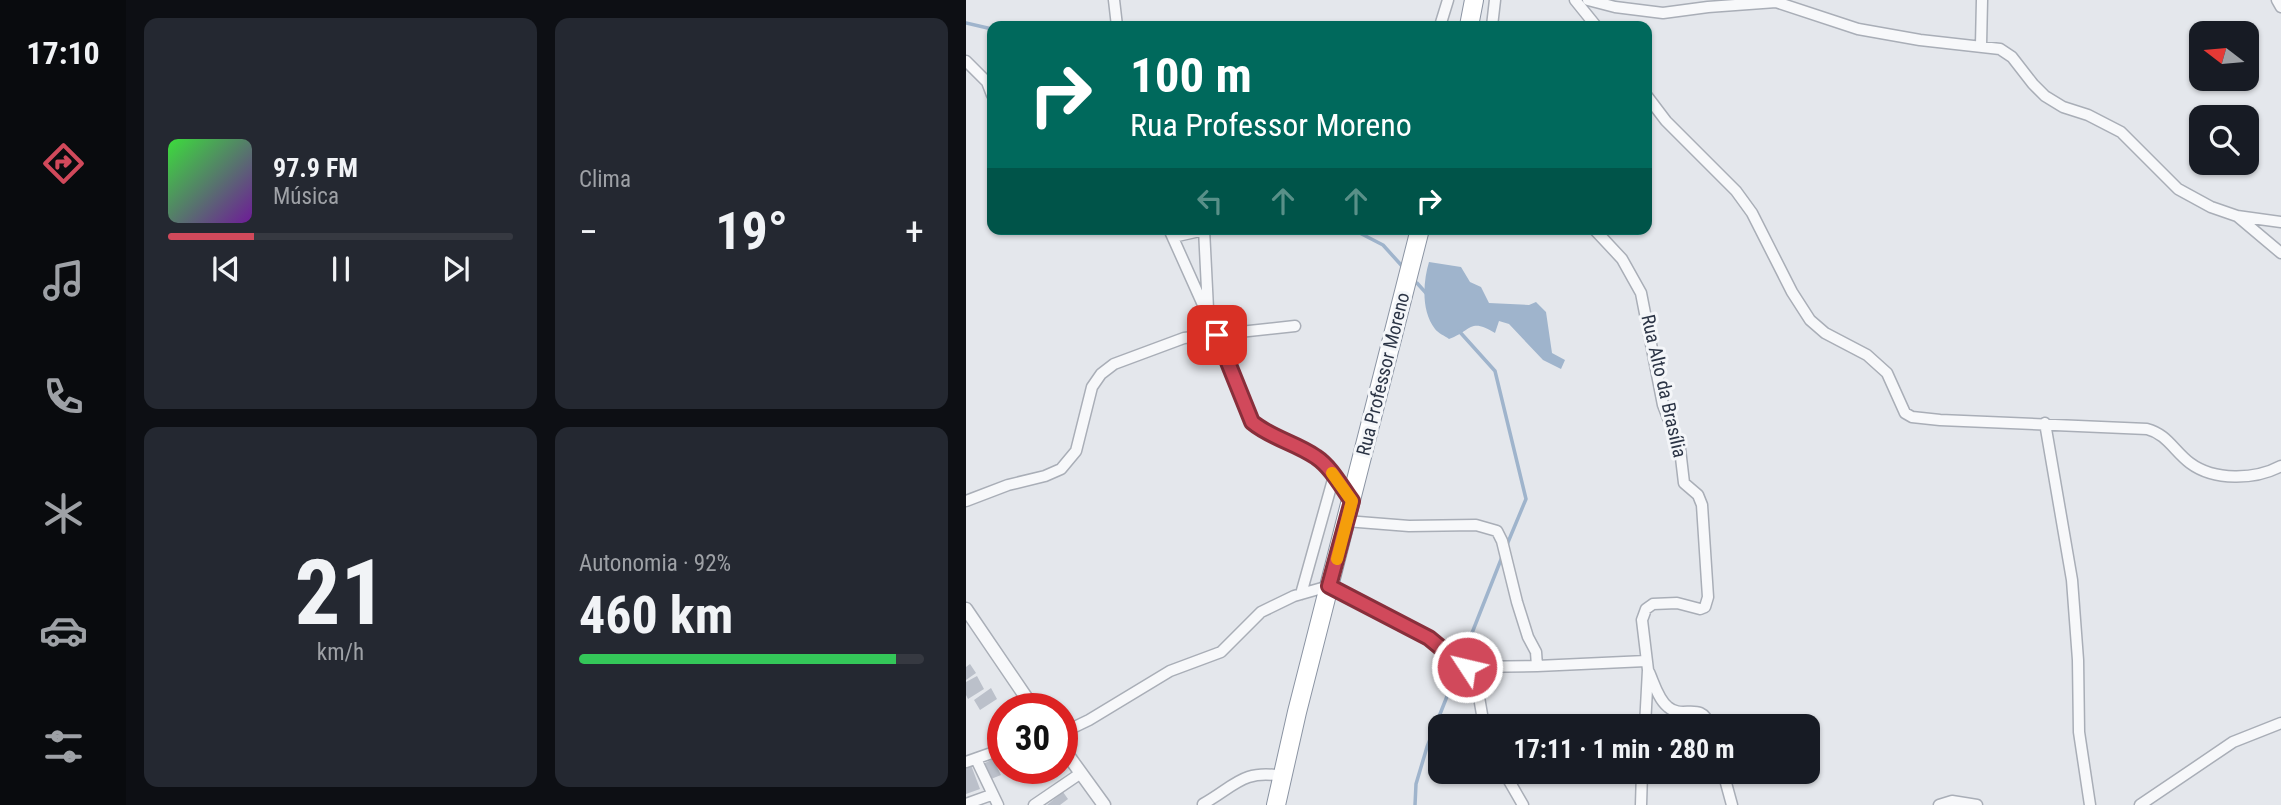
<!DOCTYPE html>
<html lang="pt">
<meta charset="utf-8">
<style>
body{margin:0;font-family:"Roboto Condensed",sans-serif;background:#242831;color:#f1f3f6;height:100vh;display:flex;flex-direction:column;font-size:26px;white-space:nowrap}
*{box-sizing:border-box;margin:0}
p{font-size:23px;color:#9ea1a6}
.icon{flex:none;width:38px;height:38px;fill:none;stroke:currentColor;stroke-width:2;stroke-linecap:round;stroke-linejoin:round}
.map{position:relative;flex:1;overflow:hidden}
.drawer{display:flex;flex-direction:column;gap:18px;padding:18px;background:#0d0f14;width:840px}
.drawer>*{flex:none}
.top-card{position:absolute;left:21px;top:21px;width:665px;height:214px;border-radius:14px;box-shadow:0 2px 5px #0004;background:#00695c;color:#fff;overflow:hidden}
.needle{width:46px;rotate:286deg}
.controls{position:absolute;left:1223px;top:21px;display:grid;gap:14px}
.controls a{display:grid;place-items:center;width:70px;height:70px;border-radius:14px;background:#171b24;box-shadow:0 2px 5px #0004;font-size:35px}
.speed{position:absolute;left:21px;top:693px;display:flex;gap:14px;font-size:35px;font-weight:700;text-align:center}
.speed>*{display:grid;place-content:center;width:91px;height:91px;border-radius:50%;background:#171b24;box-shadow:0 2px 5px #0004;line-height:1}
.speed .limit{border:10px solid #d22;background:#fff;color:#111}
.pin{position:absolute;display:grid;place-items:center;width:60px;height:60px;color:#fff;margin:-30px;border-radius:14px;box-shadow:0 4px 10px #0006}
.me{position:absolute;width:77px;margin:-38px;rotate:305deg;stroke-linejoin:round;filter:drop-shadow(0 0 5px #0008)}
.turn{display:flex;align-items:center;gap:24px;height:147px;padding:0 28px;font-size:32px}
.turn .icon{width:91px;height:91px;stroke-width:2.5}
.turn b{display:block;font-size:49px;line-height:60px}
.lanes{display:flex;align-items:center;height:66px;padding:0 28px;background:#0003;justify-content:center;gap:35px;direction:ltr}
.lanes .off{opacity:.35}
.big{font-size:52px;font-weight:700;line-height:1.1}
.drawer .tile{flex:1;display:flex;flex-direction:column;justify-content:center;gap:10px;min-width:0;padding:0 24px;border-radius:14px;background:#242831}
.drawer .dial{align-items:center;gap:0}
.dial b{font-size:91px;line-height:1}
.song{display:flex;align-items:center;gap:21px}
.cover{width:84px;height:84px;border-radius:10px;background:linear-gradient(135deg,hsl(120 70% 55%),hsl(280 70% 35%))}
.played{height:7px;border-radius:4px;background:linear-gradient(90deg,#d1495b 25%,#363941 25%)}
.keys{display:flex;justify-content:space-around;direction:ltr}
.heat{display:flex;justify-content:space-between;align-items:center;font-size:38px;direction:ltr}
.charge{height:10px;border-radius:5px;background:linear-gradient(90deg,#34c759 92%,#363941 0)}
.drawer .tiles{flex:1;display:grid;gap:18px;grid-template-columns:repeat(2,1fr)}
.trip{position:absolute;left:462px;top:714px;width:392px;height:70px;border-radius:14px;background:#171b24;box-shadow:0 2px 5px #0004;font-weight:700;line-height:70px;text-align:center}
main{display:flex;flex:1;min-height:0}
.tabs{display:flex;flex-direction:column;width:126px;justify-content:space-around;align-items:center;background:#090b0e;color:#9ea1a6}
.tabs .icon{width:49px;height:49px}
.tabs .selected{color:#d1495b}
.tabs b{font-size:32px;color:#f1f3f6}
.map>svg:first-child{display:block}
.water{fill:#9fb4cc}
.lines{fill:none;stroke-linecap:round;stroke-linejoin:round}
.stream{stroke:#9fb4cc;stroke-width:3.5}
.building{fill:#bbc0ca}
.minor-casing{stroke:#a9aeb7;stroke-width:13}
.tertiary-casing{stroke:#a9aeb7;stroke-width:15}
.trunk-casing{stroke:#8b94a3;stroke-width:20}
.minor{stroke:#f7f8fa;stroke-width:10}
.tertiary{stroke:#f7f8fa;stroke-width:12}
.trunk{stroke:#fff;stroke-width:18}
.route-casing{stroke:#882f3b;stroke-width:18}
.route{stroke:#d1495b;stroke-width:12}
.slow{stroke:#f59e0b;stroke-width:12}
.labels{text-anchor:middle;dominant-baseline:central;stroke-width:6;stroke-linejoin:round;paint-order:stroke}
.street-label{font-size:19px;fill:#2b3445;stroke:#f4f6f9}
</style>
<main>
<nav class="tabs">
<b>17:10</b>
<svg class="icon selected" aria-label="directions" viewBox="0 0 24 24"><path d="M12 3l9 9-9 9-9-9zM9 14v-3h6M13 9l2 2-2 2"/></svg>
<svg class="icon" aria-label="music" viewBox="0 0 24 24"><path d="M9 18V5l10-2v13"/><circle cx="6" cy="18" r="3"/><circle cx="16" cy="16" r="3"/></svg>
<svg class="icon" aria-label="phone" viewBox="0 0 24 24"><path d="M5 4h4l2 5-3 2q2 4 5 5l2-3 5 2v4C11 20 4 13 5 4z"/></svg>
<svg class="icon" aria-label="climate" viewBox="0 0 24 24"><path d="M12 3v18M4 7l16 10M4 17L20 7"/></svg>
<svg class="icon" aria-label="car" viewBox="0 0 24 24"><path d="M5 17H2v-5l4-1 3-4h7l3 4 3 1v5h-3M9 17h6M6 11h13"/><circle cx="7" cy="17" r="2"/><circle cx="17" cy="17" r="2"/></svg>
<svg class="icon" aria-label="filters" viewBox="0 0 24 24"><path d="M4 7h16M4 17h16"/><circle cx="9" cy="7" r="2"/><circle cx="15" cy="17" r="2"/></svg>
</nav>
<section class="drawer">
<div class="tiles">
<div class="tile">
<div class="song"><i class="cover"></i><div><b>97.9 FM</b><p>Música</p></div></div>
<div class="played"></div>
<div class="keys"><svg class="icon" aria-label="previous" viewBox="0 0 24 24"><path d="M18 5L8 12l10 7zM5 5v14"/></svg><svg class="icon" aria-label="pause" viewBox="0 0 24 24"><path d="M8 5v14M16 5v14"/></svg><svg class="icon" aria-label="next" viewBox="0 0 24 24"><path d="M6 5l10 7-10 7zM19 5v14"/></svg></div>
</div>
<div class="tile"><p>Clima</p>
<div class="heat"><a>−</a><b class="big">19°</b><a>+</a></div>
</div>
<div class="tile dial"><b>21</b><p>km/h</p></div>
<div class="tile"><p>Autonomia · 92%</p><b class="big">460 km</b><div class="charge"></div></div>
</div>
</section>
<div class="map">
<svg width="1315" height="805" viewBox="0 0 1315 805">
<rect width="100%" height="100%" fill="#e4e7ec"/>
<!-- water -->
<path class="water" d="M463,262l32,5 9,15 11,5 8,16 40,2 7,-3 10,10 6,41 13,7 -4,9 -18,-9 -34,-36 -10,-3 -4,12c-25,-16 -24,-2 -46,6 -4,-3 -11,-6 -14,-10 -14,-18 -12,-47 -6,-67z"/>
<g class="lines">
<!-- stream -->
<path class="stream" d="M0,23l26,6
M386,229l31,16 19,21
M451,283l9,10
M493,331l36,40 31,128 -20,48
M449,805l1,-21 11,-37 75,-190"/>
</g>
<!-- building -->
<path class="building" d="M4,664l6,9 -10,7v-13z
M11,676l7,13 -16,10 -2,-4v-13z
M25,688l6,11 -17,11 -6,-10z
M27,759l8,16 -10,4 -8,-15z
M5,765l9,24 -14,5v-27z
M97,792l5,7 -8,6h-13z"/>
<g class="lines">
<!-- minor casing -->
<g class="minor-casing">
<path id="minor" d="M148,0l3,26
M609,0l21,26
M622,0l27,7 48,6 45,-6 68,-5 82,27 62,11 80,9 12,8 21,27 12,12 18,11 25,8 33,17 57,57 33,18 26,9 44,37
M1311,0l4,7
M474,26l8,-26
M526,26l3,-26
M1015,45l1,-45
M0,61l21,21 5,13
M681,96l19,25 70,70 16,22 40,79 18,28 15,13 42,22 20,18 18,40 7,4 28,3 207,9c20,5 27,22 43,34 24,18 65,17 91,3
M1271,216l44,6
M203,229l39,87 44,106c19,16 44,21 64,35 15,10 25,29 36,44
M238,229l4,80
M628,229l28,30 19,34 22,112 17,44 4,34 14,12 4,10 6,92 -3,10 -5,2 -23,-6 -24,1 -7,5 -4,11 6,50 -3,56
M207,237l31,-7
M1079,423l27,157 6,80 1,72 11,73
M0,501l42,-16 37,-9 16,-7 15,-18 16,-64 9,-13 13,-10 70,-26 111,-12
M380,521l63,5 67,-1 21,6 5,10 15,61 11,35 8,15 1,14
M335,594l33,-118
M501,667l12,30 5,29
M683,672c5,11 9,27 19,35 15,13 33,-7 42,19
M96,733l27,-13 81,-49 51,-19 40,-40 33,-16 35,-10 100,52 23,19 15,10 70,-1 109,-5
M10,759l22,46
M0,762l37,-13
M538,772l19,33
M757,772l9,33
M0,804l25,-9
M237,804c32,-18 40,-35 79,-28
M68,805l47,-32
M675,805l1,-33
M973,805l13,-4 25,4
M1174,805l93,-63 48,-19"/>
</g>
<!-- tertiary casing -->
<g class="tertiary-casing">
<path id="tertiary" d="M0,609l68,100
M96,747l42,58"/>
</g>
<!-- trunk casing -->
<g class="trunk-casing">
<path id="trunk" d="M503,26l5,-26
M310,805l21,-93 123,-483"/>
</g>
<!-- minor -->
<use href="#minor" class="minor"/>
<!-- tertiary -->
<use href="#tertiary" class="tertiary"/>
<!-- trunk -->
<use href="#trunk" class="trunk"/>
</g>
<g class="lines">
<!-- route casing -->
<g class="route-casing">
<path id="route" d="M251,335l35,87c19,16 44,21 64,35 15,10 25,29 36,44l-23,85 100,52 23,19 15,10"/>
</g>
<!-- route -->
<use href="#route" class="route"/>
<!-- slow -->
<path class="slow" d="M366,473l20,28 -15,58"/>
</g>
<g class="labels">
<!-- street labels -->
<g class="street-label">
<text transform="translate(417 374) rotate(-76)">Rua Professor Moreno</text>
<text transform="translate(698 386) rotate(77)">Rua Alto da Brasília</text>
</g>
</g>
</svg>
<div class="controls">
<a><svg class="needle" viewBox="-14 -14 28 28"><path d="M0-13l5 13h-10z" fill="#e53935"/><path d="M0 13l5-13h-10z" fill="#9ea1a6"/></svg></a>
<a><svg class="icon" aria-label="search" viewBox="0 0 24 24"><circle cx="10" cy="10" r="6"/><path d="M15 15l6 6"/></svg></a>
</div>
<div class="speed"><div class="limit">30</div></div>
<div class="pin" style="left:251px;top:335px;background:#d93025"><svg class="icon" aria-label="arrive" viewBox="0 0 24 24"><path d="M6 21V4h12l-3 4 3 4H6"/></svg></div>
<svg class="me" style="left:501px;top:667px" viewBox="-20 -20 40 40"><circle r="17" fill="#d1495b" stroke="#fff" stroke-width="3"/><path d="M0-11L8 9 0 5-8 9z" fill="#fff"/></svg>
<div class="trip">17:11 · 1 min · 280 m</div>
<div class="top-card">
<div class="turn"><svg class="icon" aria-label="right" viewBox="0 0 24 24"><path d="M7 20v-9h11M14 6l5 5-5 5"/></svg><div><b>100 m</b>Rua Professor Moreno</div></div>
<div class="lanes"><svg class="icon off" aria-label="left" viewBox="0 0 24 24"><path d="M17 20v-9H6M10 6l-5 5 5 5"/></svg><svg class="icon off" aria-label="ahead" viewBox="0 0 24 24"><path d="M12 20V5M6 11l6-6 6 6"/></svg><svg class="icon off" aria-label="ahead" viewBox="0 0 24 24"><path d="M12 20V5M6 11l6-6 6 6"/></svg><svg class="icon" aria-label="right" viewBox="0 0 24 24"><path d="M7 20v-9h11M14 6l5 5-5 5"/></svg></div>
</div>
</div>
</main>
